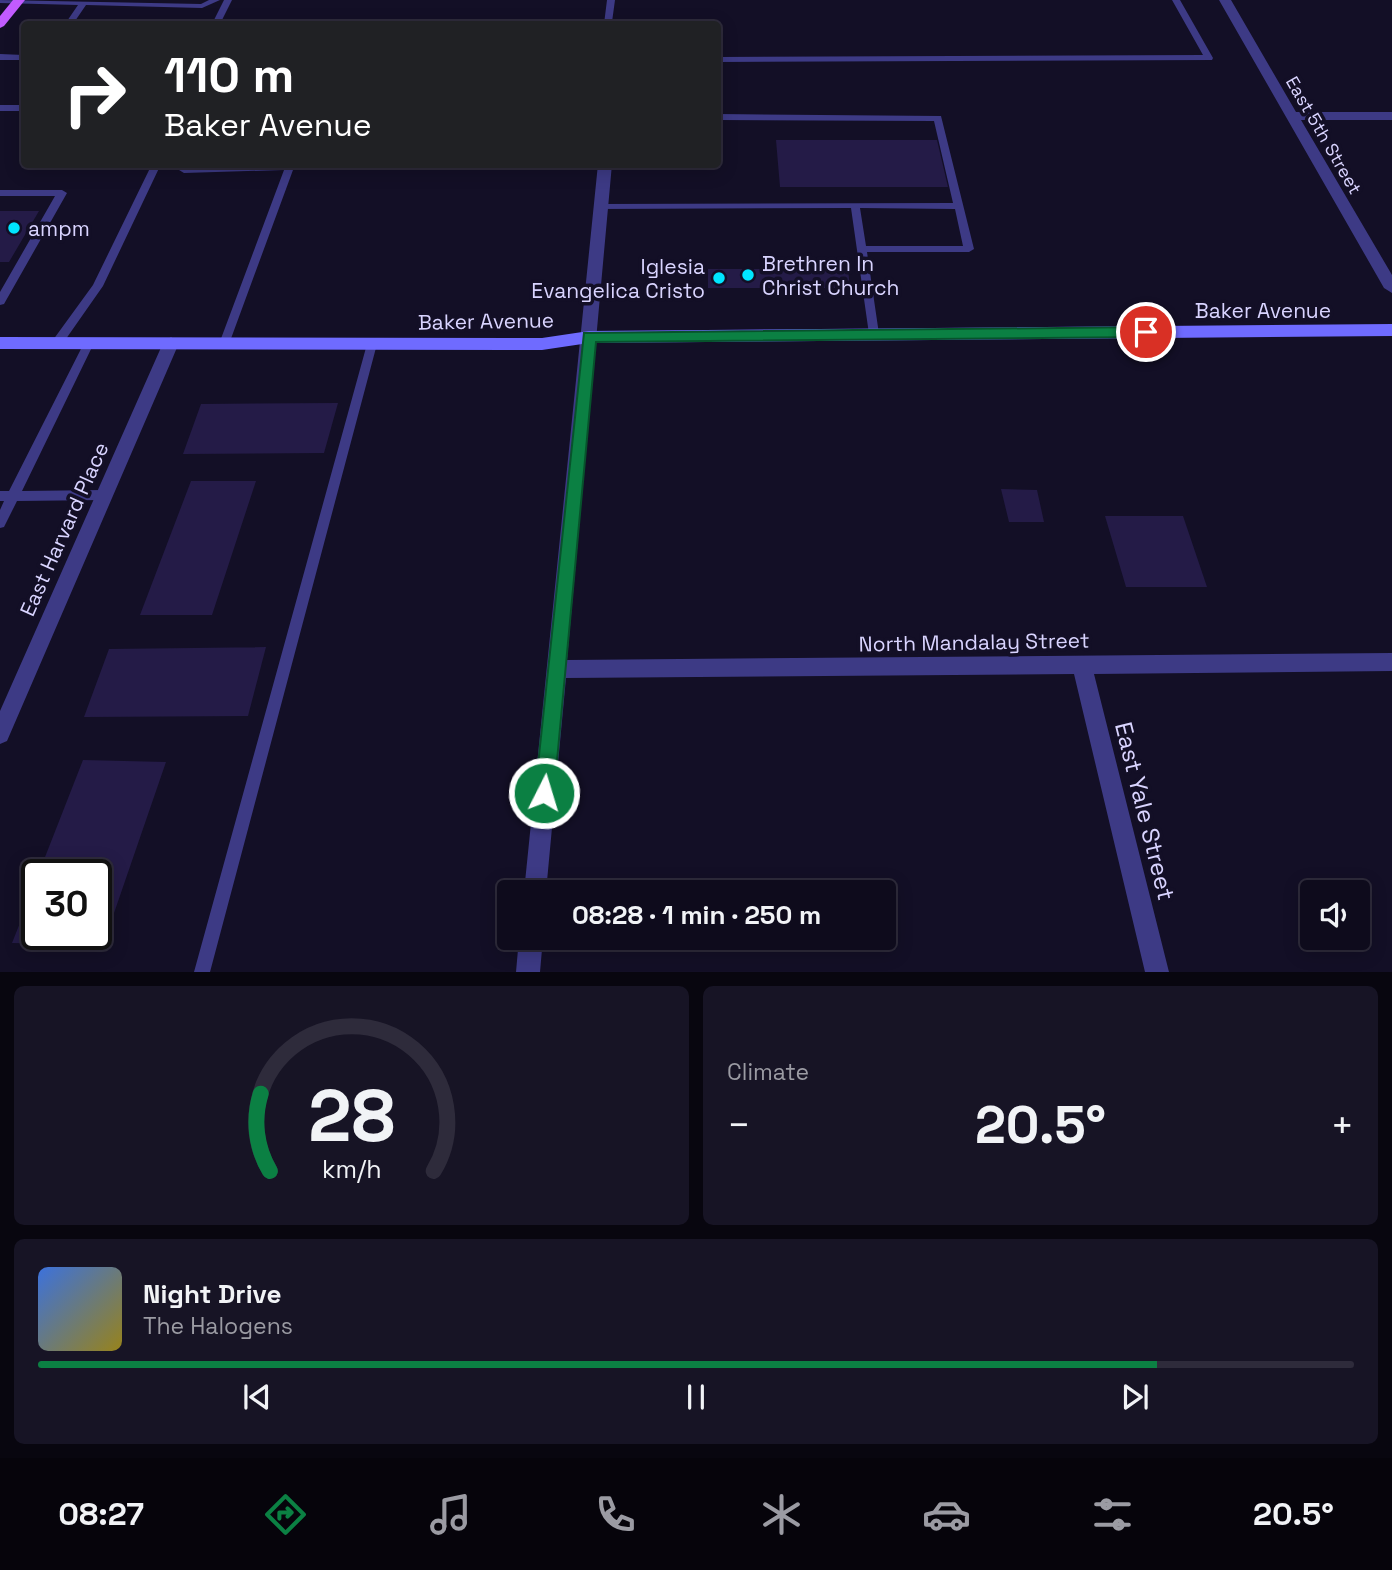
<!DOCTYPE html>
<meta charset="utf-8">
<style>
body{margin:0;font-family:"Space Grotesk",sans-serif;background:#171425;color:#f1f3f6;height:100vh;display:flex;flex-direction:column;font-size:26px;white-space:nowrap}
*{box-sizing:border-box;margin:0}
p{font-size:23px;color:#9b9ba3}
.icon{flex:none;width:38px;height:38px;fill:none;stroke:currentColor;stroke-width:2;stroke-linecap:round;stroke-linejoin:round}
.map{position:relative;height:972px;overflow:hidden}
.details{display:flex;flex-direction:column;gap:14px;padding:14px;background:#08060f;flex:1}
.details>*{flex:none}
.banner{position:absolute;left:21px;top:21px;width:700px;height:147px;border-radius:7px;box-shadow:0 4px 18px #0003,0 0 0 2px #2e2b3b;background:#202124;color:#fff;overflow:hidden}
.controls{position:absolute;left:1300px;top:880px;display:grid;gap:14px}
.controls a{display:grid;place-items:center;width:70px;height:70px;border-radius:7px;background:#0e0b1c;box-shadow:0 4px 18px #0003,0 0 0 2px #2e2b3b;font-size:35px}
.speed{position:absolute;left:21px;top:859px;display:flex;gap:14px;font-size:35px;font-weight:700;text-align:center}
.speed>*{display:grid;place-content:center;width:91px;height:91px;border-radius:50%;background:#0e0b1c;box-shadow:0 4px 18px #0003,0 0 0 2px #2e2b3b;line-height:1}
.speed .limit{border:4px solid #111;border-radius:10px;background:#fff;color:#111}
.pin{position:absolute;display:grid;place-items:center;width:60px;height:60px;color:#fff;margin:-30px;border:4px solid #fff;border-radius:50%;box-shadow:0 2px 7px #0007}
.me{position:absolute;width:77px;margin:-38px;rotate:5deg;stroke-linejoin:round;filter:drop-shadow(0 0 5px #0008)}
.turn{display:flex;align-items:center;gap:24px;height:147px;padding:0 28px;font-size:32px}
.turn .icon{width:91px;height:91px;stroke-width:2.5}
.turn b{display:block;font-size:49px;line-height:60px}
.big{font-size:52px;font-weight:700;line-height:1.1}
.details .widget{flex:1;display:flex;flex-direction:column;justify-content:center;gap:10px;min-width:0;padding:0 24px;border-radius:10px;background:#171425}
.details .dial{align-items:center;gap:0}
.dial svg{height:182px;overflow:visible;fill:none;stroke:#2e2b3b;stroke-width:7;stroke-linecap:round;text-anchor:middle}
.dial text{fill:#f1f3f6;stroke:none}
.song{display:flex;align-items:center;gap:21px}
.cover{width:84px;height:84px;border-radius:10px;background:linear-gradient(135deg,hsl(220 70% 55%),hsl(50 70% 35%))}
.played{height:7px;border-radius:4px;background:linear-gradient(90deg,#0b8043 85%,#2e2b3b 85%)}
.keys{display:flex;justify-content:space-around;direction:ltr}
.heat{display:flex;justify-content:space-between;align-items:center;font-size:38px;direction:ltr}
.details .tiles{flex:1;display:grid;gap:14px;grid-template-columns:1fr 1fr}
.widget:last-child{grid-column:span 2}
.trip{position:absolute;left:497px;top:880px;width:399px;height:70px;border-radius:7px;background:#0e0b1c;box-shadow:0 4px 18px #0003,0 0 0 2px #2e2b3b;font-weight:700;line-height:70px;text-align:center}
.tabs{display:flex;height:112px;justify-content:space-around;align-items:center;background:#06040b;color:#9b9ba3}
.tabs .icon{width:49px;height:49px}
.tabs .on{color:#0b8043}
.tabs b{font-size:32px;color:#f1f3f6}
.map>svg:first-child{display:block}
.building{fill:#241b47}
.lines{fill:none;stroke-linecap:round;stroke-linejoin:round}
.lane{fill:#3d3a85;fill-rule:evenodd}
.street{fill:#3d3a85;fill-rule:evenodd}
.secondary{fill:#6f6bff;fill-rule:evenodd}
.primary{fill:#c25bff;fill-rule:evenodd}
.route{fill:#0b8043;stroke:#07532c;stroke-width:2}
.poi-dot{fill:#00e5ff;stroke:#130f26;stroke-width:2.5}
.labels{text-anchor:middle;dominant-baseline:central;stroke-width:7;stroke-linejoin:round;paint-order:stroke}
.far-street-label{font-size:18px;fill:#d9d4ff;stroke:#130f26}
.poi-label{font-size:21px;fill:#d9d4ff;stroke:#130f26;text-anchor:start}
.street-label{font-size:21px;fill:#d9d4ff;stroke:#130f26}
.near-street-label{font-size:24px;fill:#d9d4ff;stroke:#130f26}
</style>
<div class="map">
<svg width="1392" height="972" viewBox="0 0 1392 972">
<rect width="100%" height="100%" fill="#130f26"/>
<!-- building -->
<path class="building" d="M776,140h161l11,47h-168z
M0,211h39l-30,51h-9z
M708,269h140l2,19h-142z
M338,403l-14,50 -141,1 18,-50z
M191,481h65l-44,134h-72z
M1001,489l36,1 7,32h-35z
M1105,516h78l24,71h-81z
M266,647l-18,69 -164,1 25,-68z
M83,760l83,2 -63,183 -91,-2 25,-63v54h59v-59h-58z"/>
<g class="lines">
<!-- lane -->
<path class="lane" d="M0,0l201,4 8,-4h11l-18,8 -116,-3 -13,19h-8l13,-19 -78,-2z
M224,0h8l-12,24h-8z
M607,0h8l-3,22h13l4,2h-25z
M1172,0h8l33,58 -1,2 -494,2v-5l485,-2z
M0,54l24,1v5h-24z
M0,105h24v6h-24z
M718,114l223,2 33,133 -5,3h-102l12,82 -5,4 -5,-4 -18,-126 -253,1v-4l3,-1 352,-1 -19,-82 -216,-1zM860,208l95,1 8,37h-97z
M152,164h9l-58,122 -42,60h-8l-1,-3 1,-3 40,-55z
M285,164h144l-4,3 -132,3 -64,174 -1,3h-8l-1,-3 65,-174 -100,3 -5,-3 5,-3z
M0,190h62l5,3 -63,111 -4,1v-13l55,-96h-55z
M89,339l5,4 -72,148 82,-1 4,1 2,4 -2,4 -4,1 -87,1 -13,26 -4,1v-18l4,-9h-4v-10h9l75,-148z
M372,340l5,4 -167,628h-16l173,-628z"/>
<!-- street -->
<path class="street" d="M1219,0h12l65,112h96v8h-91l91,155v18l-8,-5z
M598,164h14l-45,496 825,-7v18l-298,3 75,298h-24l-71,-298 -508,4 -20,214h-22z
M171,337l8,6 -172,398 -7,3v-33l163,-368z
M519,938h24l-3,34h-24z"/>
<!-- secondary -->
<path class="secondary" d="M1392,324v12l-803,7 -47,7 -542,-1v-12l542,1 47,-7z"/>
<!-- primary -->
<path class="primary" d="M13,0h12l-21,26 -4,2v-12z"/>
</g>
<!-- route -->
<path class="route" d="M1146,327l8,5 -8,5 -550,5 -42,451 -3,7 -7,3 -6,-3 -3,-7 49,-460z"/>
<!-- markers -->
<g class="poi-dot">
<circle cx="14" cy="228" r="7"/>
<circle cx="748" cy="275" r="7"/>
<circle cx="719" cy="278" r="7"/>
</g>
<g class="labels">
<!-- far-street labels -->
<g class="far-street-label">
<text transform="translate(1324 135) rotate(60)">East 5th Street</text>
</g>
<!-- poi labels -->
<g class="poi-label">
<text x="28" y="228">ampm</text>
<text x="762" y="263">Brethren In<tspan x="762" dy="24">Christ Church</tspan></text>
<text x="705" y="266" text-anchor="end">Iglesia<tspan x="705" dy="24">Evangelica Cristo</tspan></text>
</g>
<!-- street labels -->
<g class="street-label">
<text x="1263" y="310">Baker Avenue</text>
<text transform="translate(486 321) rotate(-1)">Baker Avenue</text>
<text transform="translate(64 529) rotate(-66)">East Harvard Place</text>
<text transform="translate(974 642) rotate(-1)">North Mandalay Street</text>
</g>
<!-- near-street labels -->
<g class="near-street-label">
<text transform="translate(1145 811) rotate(76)">East Yale Street</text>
</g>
</g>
</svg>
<div class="controls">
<a><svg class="icon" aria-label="sound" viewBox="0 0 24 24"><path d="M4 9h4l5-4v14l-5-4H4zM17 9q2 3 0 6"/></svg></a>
</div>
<div class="speed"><div class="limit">30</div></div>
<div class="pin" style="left:1146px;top:332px;background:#d93025"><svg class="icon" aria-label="arrive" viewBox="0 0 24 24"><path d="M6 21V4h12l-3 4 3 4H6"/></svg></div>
<svg class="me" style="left:544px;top:793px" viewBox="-20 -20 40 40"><circle r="17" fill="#0b8043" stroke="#fff" stroke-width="3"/><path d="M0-11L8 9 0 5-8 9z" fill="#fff"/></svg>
<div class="trip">08:28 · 1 min · 250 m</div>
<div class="banner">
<div class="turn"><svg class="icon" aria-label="right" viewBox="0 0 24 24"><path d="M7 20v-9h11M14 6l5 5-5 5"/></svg><div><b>110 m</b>Baker Avenue</div></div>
</div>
</div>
<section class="details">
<div class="tiles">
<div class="widget dial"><svg viewBox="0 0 100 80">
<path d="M14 69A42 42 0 1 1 86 69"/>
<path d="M14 69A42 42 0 0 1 10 35" stroke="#0b8043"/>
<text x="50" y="56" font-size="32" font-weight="700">28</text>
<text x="50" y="72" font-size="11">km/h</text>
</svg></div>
<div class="widget"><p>Climate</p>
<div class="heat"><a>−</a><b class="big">20.5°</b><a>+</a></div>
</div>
<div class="widget">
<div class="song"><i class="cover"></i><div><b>Night Drive</b><p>The Halogens</p></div></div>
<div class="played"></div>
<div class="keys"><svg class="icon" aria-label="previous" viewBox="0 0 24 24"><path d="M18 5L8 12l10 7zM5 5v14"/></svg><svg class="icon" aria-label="pause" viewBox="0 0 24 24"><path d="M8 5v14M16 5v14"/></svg><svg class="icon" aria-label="next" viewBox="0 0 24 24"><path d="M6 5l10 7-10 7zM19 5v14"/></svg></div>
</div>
</div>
</section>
<nav class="tabs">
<b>08:27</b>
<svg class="icon on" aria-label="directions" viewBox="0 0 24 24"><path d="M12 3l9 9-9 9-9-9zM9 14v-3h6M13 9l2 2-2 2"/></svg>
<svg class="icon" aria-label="music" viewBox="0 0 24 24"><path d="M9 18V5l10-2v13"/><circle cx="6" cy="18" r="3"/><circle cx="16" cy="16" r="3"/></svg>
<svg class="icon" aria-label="phone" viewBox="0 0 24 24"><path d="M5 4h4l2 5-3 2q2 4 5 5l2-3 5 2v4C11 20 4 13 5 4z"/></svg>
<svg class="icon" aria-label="climate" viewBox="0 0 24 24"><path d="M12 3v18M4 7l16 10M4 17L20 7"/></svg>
<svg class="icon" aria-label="car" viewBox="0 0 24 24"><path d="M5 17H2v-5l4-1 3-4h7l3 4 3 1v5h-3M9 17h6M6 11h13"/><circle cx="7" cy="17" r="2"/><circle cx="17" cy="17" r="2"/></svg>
<svg class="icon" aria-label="filters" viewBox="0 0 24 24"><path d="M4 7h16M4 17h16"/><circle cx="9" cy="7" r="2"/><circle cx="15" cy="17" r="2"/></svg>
<b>20.5°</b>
</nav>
